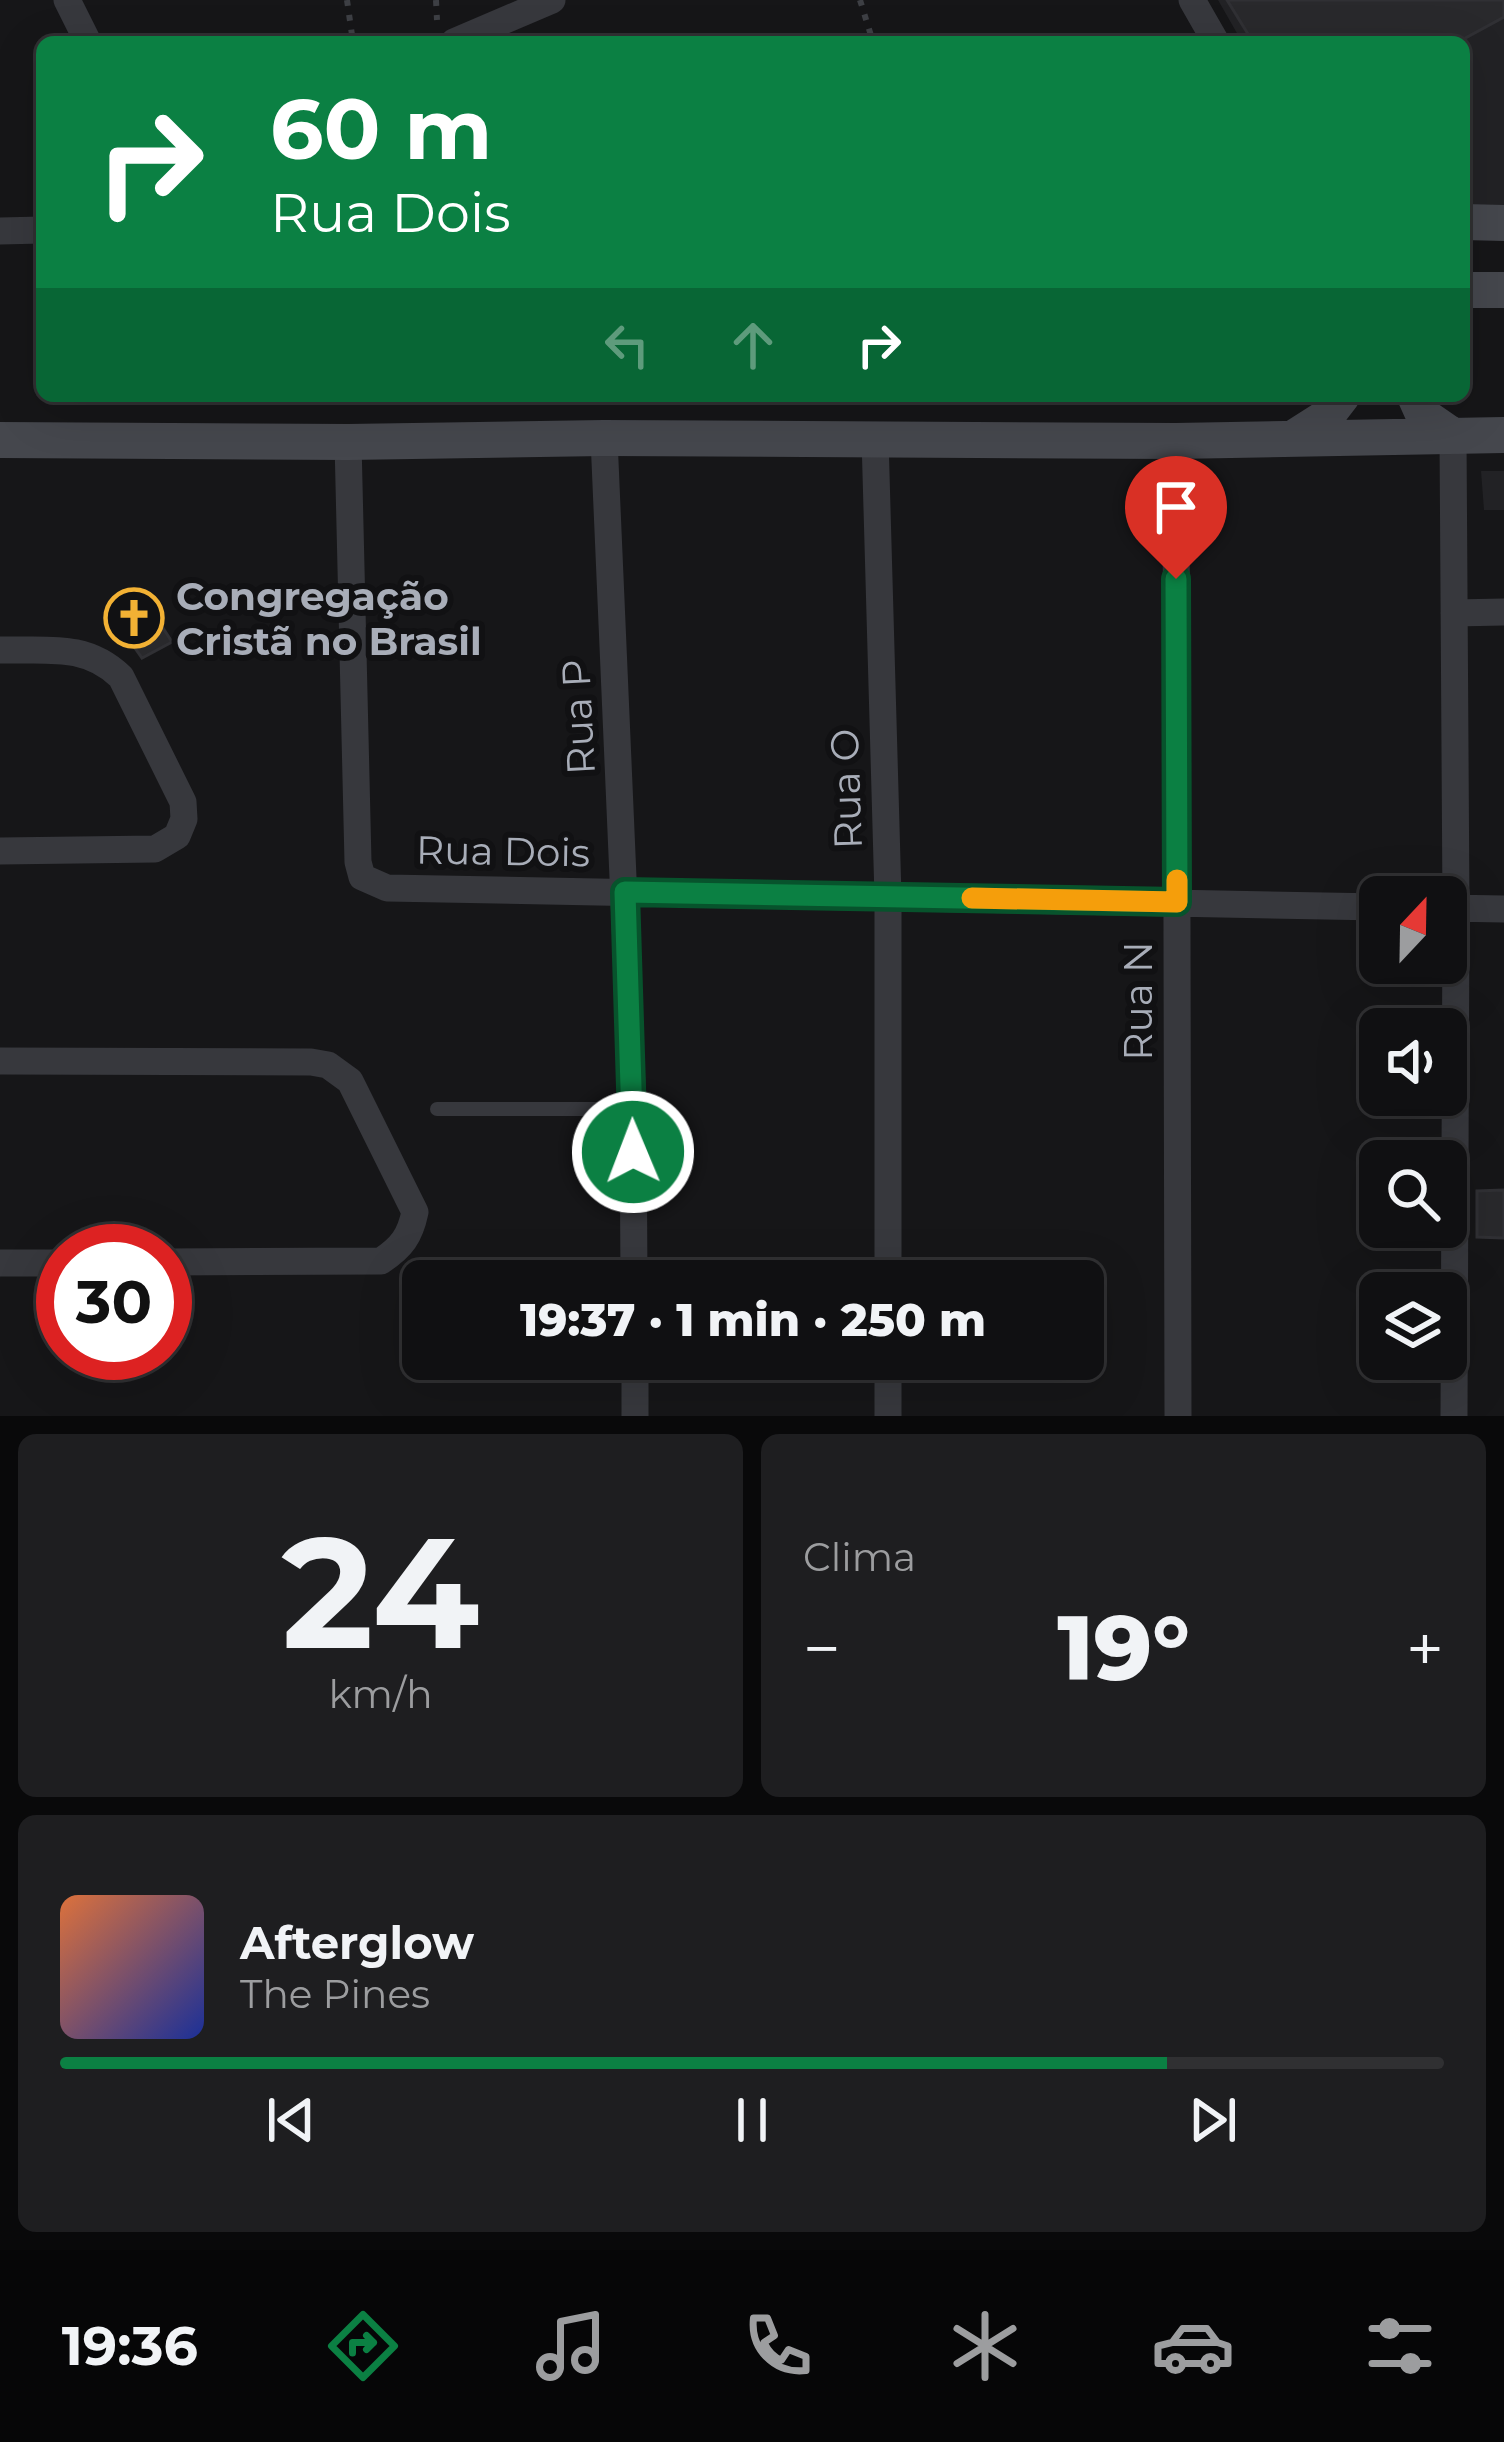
<!DOCTYPE html>
<html lang="pt">
<meta charset="utf-8">
<style>
body{margin:0;font-family:Montserrat,sans-serif;background:#1e1e20;color:#f1f3f6;height:100vh;display:flex;flex-direction:column;font-size:45px;white-space:nowrap}
*{box-sizing:border-box;margin:0}
p{font-size:39px;color:#9c9d9f}
.icon{flex:none;width:66px;height:66px;fill:none;stroke:currentColor;stroke-width:2;stroke-linecap:round;stroke-linejoin:round}
.map{position:relative;height:1416px;overflow:hidden}
.side{display:flex;flex-direction:column;gap:18px;padding:18px;background:#09090a;flex:1}
.side>*{flex:none}
.guide{position:absolute;left:36px;top:36px;width:1434px;height:366px;border-radius:18px;box-shadow:0 12px 48px #0002,0 0 0 3px #303032;background:#0b8043;color:#fff;overflow:hidden}
.needle{width:78px;rotate:22deg}
.controls{position:absolute;left:1359px;top:876px;display:grid;gap:24px}
.controls a{display:grid;place-items:center;width:108px;height:108px;border-radius:18px;background:#101012;box-shadow:0 12px 48px #0002,0 0 0 3px #303032;font-size:60px}
.speed{position:absolute;left:36px;top:1224px;display:flex;gap:24px;font-size:60px;font-weight:700;text-align:center}
.speed>*{display:grid;place-content:center;width:156px;height:156px;border-radius:50%;background:#101012;box-shadow:0 12px 48px #0002,0 0 0 3px #303032;line-height:1}
.speed .limit{border:18px solid #d22;background:#fff;color:#111}
.pin{position:absolute;display:grid;place-items:center;width:102px;height:102px;color:#fff;margin:-123px -51px;border-radius:50% 50% 50% 0;rotate:-45deg;box-shadow:0 0 12px #0007}
.pin .icon{rotate:45deg}
.me{position:absolute;width:132px;margin:-66px;rotate:359deg;stroke-linejoin:round;filter:drop-shadow(0 0 9px #0008)}
.turn{display:flex;align-items:center;gap:42px;height:252px;padding:0 36px;font-size:54px}
.turn .icon{width:156px;height:156px;stroke-width:2.5}
.turn b{display:block;font-size:84px;line-height:102px}
.lanes{display:flex;align-items:center;height:114px;padding:0 36px;background:#0003;justify-content:center;gap:60px;direction:ltr}
.lanes .off{opacity:.35}
.big{font-size:90px;font-weight:800;line-height:1.1}
.side .card{flex:1;display:flex;flex-direction:column;justify-content:center;gap:18px;min-width:0;padding:0 42px;border-radius:18px;background:#1e1e20}
.side .dial{align-items:center;gap:0}
.dial b{font-size:156px;line-height:1}
.song{display:flex;align-items:center;gap:36px}
.cover{width:144px;height:144px;border-radius:18px;background:linear-gradient(135deg,hsl(20 70% 55%),hsl(230 70% 35%))}
.played{height:12px;border-radius:6px;background:linear-gradient(90deg,#0b8043 80%,#303032 80%)}
.keys{display:flex;justify-content:space-around;direction:ltr}
.heat{display:flex;justify-content:space-between;align-items:center;font-size:66px;direction:ltr}
.side .tiles{flex:1;display:grid;gap:18px;grid-template-columns:1fr 1fr}
.card:last-child{grid-column:span 2}
.trip{position:absolute;left:402px;top:1260px;width:702px;height:120px;border-radius:18px;background:#101012;box-shadow:0 12px 48px #0002,0 0 0 3px #303032;font-weight:800;line-height:120px;text-align:center}
.tab-bar{display:flex;height:192px;justify-content:space-around;align-items:center;background:#060607;color:#9c9d9f}
.tab-bar .icon{width:84px;height:84px}
.tab-bar .current{color:#0b8043}
.tab-bar b{font-size:54px;color:#f1f3f6}
.map>svg:first-child{display:block}
.built{fill:#222225}
.building{fill:#29292c;stroke:#303034;stroke-width:3}
.lines{fill:none;stroke-linecap:round;stroke-linejoin:round}
.path{stroke:#3d3f44;stroke-width:6;stroke-dasharray:6 9;stroke-linecap:butt}
.lane{stroke:#37383d;stroke-width:14}
.street{stroke:#37383d;stroke-width:27}
.secondary{stroke:#45474d;stroke-width:36}
.route-casing{stroke:#07532c;stroke-width:30}
.route{stroke:#0b8043;stroke-width:21}
.slow{stroke:#f59e0b;stroke-width:21}
.labels{text-anchor:middle;dominant-baseline:central;stroke-width:12;stroke-linejoin:round;paint-order:stroke}
.poi-label{font-size:39px;font-weight:bold;fill:#a8adb8;stroke:#111113;text-anchor:start}
.street-label{font-size:39px;fill:#a8adb8;stroke:#111113}
</style>
<div class="map">
<svg width="1504" height="1416" viewBox="0 0 1504 1416">
<rect width="100%" height="100%" fill="#161618"/>
<!-- built -->
<path class="built" d="M1218,0h286v208l-40,-1v-165h-222z
M1481,471h23v39h-20z"/>
<!-- building -->
<path class="building" d="M1227,0h277v17l-46,25h-205z
M141,594l31,48 -30,16 -21,-30 -10,-1v-19z
M1504,1190v48l-27,-1v-46z"/>
<g class="lines">
<!-- path -->
<path class="path" d="M347,0l6,42
M436,0l1,20
M860,0l13,42"/>
<!-- lane -->
<path class="lane" d="M437,1109h196"/>
<!-- street -->
<path class="street" d="M67,0l21,42
M1192,0l24,42
M454,42l98,-42
M0,231l42,-1
M1453,436l3,472 -2,508
M604,438l29,671 1,172
M875,438l13,459v384
M1176,441l2,975
M348,442l10,420 4,15 25,11 993,19
M1454,613l50,-1
M0,650c47,1 86,-7 121,27l62,125 1,17 -7,17 -22,13 -155,2
M1446,908l58,1
M0,1061l311,1 17,3 22,16 65,131c-5,24 -13,35 -34,49l-216,1
M0,1263h63
M635,1359v57
M888,1416v-57"/>
<!-- secondary -->
<path class="secondary" d="M1464,222l40,1
M1464,290h40
M1415,396l9,20 29,20
M1292,439l33,-21 17,-22
M0,440l348,2 256,-4 572,3 328,-6"/>
</g>
<g class="lines">
<!-- route casing -->
<g class="route-casing">
<path id="route" d="M633,1152l-8,-260 552,10 -1,-323"/>
</g>
<!-- route -->
<use href="#route" class="route"/>
<!-- slow -->
<path class="slow" d="M972,898l205,4v-22"/>
</g>
<!-- icons -->
<defs>
<g id="church-ring" transform="scale(3)"><circle r="9.5" fill="#111113" stroke="#f2b134" stroke-width="1.5"/><path d="M-1.2-6h2.4v3.5h3.3v2.4h-3.3V6h-2.4V-.1h-3.3v-2.4h3.3Z" fill="#f2b134"/></g>
</defs>
<g fill-rule="evenodd">
<use href="#church-ring" x="134" y="618"/>
</g>
<g class="labels">
<!-- poi labels -->
<g class="poi-label">
<text x="176" y="596">Congregação<tspan x="176" dy="45">Cristã no Brasil</tspan></text>
</g>
<!-- street labels -->
<g class="street-label">
<text transform="translate(578 717) rotate(-93)">Rua P</text>
<text transform="translate(846 789) rotate(-92)">Rua O</text>
<text transform="translate(503 851) rotate(1)">Rua Dois</text>
<text transform="translate(1138 1001) rotate(-90)">Rua N</text>
</g>
</g>
</svg>
<div class="controls">
<a><svg class="needle" viewBox="-14 -14 28 28"><path d="M0-13l5 13h-10z" fill="#e53935"/><path d="M0 13l5-13h-10z" fill="#9c9d9f"/></svg></a>
<a><svg class="icon" aria-label="sound" viewBox="0 0 24 24"><path d="M4 9h4l5-4v14l-5-4H4zM17 9q2 3 0 6"/></svg></a>
<a><svg class="icon" aria-label="search" viewBox="0 0 24 24"><circle cx="10" cy="10" r="6"/><path d="M15 15l6 6"/></svg></a>
<a><svg class="icon" aria-label="layers" viewBox="0 0 24 24"><path d="M12 4l9 5-9 5-9-5zM3 14l9 5 9-5"/></svg></a>
</div>
<div class="speed"><div class="limit">30</div></div>
<div class="pin" style="left:1176px;top:579px;background:#d93025"><svg class="icon" aria-label="arrive" viewBox="0 0 24 24"><path d="M6 21V4h12l-3 4 3 4H6"/></svg></div>
<svg class="me" style="left:633px;top:1152px" viewBox="-20 -20 40 40"><circle r="17" fill="#0b8043" stroke="#fff" stroke-width="3"/><path d="M0-11L8 9 0 5-8 9z" fill="#fff"/></svg>
<div class="trip">19:37 · 1 min · 250 m</div>
<div class="guide">
<div class="turn"><svg class="icon" aria-label="right" viewBox="0 0 24 24"><path d="M7 20v-9h11M14 6l5 5-5 5"/></svg><div><b>60 m</b>Rua Dois</div></div>
<div class="lanes"><svg class="icon off" aria-label="left" viewBox="0 0 24 24"><path d="M17 20v-9H6M10 6l-5 5 5 5"/></svg><svg class="icon off" aria-label="ahead" viewBox="0 0 24 24"><path d="M12 20V5M6 11l6-6 6 6"/></svg><svg class="icon" aria-label="right" viewBox="0 0 24 24"><path d="M7 20v-9h11M14 6l5 5-5 5"/></svg></div>
</div>
</div>
<section class="side">
<div class="tiles">
<div class="card dial"><b>24</b><p>km/h</p></div>
<div class="card"><p>Clima</p>
<div class="heat"><a>−</a><b class="big">19°</b><a>+</a></div>
</div>
<div class="card">
<div class="song"><i class="cover"></i><div><b>Afterglow</b><p>The Pines</p></div></div>
<div class="played"></div>
<div class="keys"><svg class="icon" aria-label="previous" viewBox="0 0 24 24"><path d="M18 5L8 12l10 7zM5 5v14"/></svg><svg class="icon" aria-label="pause" viewBox="0 0 24 24"><path d="M8 5v14M16 5v14"/></svg><svg class="icon" aria-label="next" viewBox="0 0 24 24"><path d="M6 5l10 7-10 7zM19 5v14"/></svg></div>
</div>
</div>
</section>
<nav class="tab-bar">
<b>19:36</b>
<svg class="icon current" aria-label="directions" viewBox="0 0 24 24"><path d="M12 3l9 9-9 9-9-9zM9 14v-3h6M13 9l2 2-2 2"/></svg>
<svg class="icon" aria-label="music" viewBox="0 0 24 24"><path d="M9 18V5l10-2v13"/><circle cx="6" cy="18" r="3"/><circle cx="16" cy="16" r="3"/></svg>
<svg class="icon" aria-label="phone" viewBox="0 0 24 24"><path d="M5 4h4l2 5-3 2q2 4 5 5l2-3 5 2v4C11 20 4 13 5 4z"/></svg>
<svg class="icon" aria-label="climate" viewBox="0 0 24 24"><path d="M12 3v18M4 7l16 10M4 17L20 7"/></svg>
<svg class="icon" aria-label="car" viewBox="0 0 24 24"><path d="M5 17H2v-5l4-1 3-4h7l3 4 3 1v5h-3M9 17h6M6 11h13"/><circle cx="7" cy="17" r="2"/><circle cx="17" cy="17" r="2"/></svg>
<svg class="icon" aria-label="filters" viewBox="0 0 24 24"><path d="M4 7h16M4 17h16"/><circle cx="9" cy="7" r="2"/><circle cx="15" cy="17" r="2"/></svg>
</nav>
